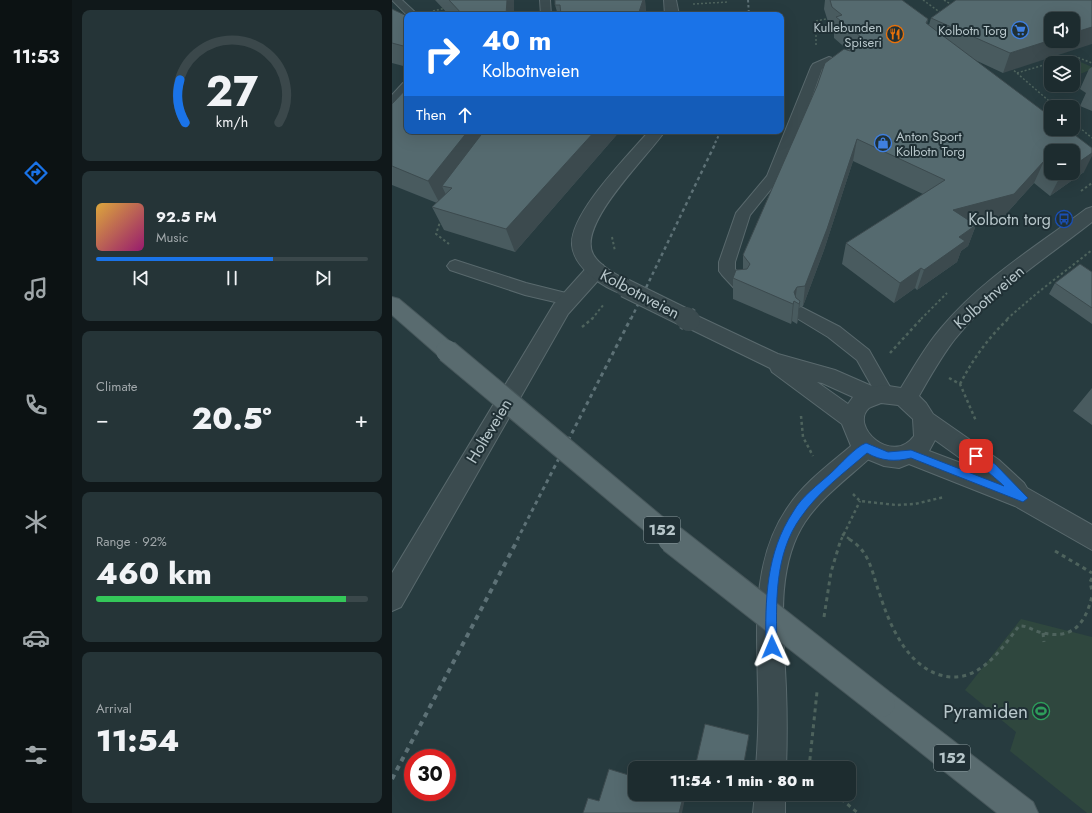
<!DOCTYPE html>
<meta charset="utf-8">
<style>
body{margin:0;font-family:Jost,sans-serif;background:#253437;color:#f1f3f6;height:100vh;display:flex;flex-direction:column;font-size:15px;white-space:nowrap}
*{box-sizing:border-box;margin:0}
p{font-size:13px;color:#a0a7aa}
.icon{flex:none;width:22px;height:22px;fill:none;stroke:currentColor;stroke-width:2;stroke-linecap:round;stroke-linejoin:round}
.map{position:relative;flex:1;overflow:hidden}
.sheet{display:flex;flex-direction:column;gap:10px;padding:10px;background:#10181a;width:320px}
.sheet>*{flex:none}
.hud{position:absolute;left:12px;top:12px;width:380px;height:122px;border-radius:8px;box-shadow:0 4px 16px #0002,0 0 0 1px #3b484b;background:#1a73e8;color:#fff;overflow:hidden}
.fabs{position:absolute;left:652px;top:12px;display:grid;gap:8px}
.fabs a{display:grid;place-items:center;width:36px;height:36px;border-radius:8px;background:#1d2c2f;box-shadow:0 4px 16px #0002,0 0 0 1px #3b484b;font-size:20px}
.speed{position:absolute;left:12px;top:749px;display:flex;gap:8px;font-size:20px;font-weight:700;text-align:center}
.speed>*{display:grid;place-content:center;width:52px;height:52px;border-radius:50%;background:#1d2c2f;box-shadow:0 4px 16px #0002,0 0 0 1px #3b484b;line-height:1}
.speed .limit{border:6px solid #d22;background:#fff;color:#111}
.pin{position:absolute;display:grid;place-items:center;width:34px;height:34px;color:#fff;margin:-17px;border-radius:8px;box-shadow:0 2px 6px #0006}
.me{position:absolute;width:44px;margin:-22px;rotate:359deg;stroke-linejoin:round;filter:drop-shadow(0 0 3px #0008)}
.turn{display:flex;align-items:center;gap:14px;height:84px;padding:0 12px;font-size:18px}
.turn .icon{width:52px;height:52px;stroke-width:2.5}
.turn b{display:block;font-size:28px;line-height:34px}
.then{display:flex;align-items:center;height:38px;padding:0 12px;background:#0003;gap:8px;font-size:15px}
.big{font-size:30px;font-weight:800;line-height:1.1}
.sheet .card{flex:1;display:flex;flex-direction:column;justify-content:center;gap:6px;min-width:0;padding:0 14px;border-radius:8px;background:#253437}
.sheet .dial{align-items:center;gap:0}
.dial svg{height:104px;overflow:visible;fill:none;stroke:#3b484b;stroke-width:7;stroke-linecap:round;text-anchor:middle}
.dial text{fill:#f1f3f6;stroke:none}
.song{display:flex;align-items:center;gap:12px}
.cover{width:48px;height:48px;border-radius:6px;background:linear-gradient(135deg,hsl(40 70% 55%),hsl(320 70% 35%))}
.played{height:4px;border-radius:2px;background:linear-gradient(90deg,#1a73e8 65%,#3b484b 65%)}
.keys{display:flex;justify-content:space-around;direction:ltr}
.heat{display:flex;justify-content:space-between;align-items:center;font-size:22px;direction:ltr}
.charge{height:6px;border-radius:3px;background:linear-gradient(90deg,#34c759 92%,#3b484b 0)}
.trip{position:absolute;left:236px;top:761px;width:228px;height:40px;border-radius:8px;background:#1d2c2f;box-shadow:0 4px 16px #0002,0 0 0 1px #3b484b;font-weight:800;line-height:40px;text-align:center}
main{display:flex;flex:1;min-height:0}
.menu{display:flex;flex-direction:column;width:72px;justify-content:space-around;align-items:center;background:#0c1213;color:#a0a7aa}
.menu .icon{width:28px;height:28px}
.menu .current{color:#1a73e8}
.menu b{font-size:18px;color:#f1f3f6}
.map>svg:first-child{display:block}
.green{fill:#2f473e}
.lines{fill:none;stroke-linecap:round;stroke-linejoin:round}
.service-casing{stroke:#59696d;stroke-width:2}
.minor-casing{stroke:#59696d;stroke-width:2}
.tertiary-casing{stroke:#59696d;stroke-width:2}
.primary-casing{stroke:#47575b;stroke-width:2}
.path-far3{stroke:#4e635d;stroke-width:1.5;stroke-dasharray:2 2;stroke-linecap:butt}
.path-far2{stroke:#4e635d;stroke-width:2;stroke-dasharray:2.5 2.5;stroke-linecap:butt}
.path-far1{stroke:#4e635d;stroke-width:2.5;stroke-dasharray:3 3;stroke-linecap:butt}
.path{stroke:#4e635d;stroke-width:3;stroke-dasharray:4 4;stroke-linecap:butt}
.service{fill:#3b4b4f;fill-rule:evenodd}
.minor{fill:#3b4b4f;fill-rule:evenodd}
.tertiary{fill:#3b4b4f;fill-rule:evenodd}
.primary{fill:#596b6f;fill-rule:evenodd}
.rail-far3{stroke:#5d7176;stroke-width:2;stroke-dasharray:2.5 2.5;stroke-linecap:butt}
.rail-far2{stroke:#5d7176;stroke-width:2.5;stroke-dasharray:3.5 3.5;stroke-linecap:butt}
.rail-far1{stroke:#5d7176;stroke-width:3;stroke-dasharray:4 4;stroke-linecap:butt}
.rail{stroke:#5d7176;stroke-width:4;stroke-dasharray:5 5;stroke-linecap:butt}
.tertiary-bridge-far1-casing{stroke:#59696d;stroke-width:20;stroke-linecap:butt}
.tertiary-bridge-casing{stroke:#59696d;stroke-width:24;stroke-linecap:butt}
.primary-bridge-far1-casing{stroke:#47575b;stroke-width:24;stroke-linecap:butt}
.primary-bridge-casing{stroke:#47575b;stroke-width:30;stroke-linecap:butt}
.tertiary-bridge-far1{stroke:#3b4b4f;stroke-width:18}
.tertiary-bridge{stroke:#3b4b4f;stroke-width:22}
.primary-bridge-far1{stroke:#596b6f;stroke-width:22}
.primary-bridge{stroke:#596b6f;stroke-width:28}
.wall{fill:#495b5f;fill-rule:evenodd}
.shaded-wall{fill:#3c4a4e}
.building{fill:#556a6f;stroke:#3c4a4e}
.route{fill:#1a73e8;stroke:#114b97}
.labels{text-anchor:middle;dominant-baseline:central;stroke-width:4;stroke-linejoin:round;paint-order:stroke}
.far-poi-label{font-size:13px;fill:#b7c6ca;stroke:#203035;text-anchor:end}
.shield{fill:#203035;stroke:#8a999d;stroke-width:1}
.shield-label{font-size:15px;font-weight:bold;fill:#b7c6ca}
.poi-label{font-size:16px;fill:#b7c6ca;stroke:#203035;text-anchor:end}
.street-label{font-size:16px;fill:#b7c6ca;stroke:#203035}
.near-poi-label{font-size:19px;fill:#b7c6ca;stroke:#203035;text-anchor:end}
</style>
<main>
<nav class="menu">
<b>11:53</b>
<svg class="icon current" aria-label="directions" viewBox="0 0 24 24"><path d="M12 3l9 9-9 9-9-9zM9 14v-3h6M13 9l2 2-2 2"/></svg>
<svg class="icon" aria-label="music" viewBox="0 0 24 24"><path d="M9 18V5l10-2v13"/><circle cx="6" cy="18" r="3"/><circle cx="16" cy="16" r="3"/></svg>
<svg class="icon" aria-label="phone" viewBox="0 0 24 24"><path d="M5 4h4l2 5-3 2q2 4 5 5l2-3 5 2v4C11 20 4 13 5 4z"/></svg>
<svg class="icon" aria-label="climate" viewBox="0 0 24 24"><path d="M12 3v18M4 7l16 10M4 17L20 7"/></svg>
<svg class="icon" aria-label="car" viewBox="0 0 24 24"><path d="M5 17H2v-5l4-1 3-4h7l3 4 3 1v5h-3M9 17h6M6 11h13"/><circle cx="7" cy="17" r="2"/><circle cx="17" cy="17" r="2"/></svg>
<svg class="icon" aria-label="filters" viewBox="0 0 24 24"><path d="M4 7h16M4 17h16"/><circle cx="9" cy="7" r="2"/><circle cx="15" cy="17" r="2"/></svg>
</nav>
<section class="sheet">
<div class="card dial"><svg viewBox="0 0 100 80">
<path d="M14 69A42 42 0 1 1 86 69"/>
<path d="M14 69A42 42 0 0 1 10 36" stroke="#1a73e8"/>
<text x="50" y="56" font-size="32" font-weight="700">27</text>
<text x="50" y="72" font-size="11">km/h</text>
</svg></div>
<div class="card">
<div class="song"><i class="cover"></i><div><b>92.5 FM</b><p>Music</p></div></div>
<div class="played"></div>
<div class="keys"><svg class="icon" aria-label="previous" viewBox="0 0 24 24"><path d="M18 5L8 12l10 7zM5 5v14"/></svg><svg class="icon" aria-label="pause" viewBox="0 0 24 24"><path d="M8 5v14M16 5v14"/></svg><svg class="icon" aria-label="next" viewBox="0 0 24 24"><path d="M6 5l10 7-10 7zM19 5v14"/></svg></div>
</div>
<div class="card"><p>Climate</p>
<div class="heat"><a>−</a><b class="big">20.5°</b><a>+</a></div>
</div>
<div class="card"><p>Range · 92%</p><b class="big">460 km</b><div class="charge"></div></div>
<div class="card"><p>Arrival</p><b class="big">11:54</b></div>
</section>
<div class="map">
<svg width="700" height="813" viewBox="0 0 700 813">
<rect width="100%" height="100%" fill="#273b3f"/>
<!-- green -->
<path class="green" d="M684,60l16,7v2l-19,8v-14h-5z
M629,619l71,18v176h-5l-77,-62 6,-19 -51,-42z"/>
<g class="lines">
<!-- service casing -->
<g class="service-casing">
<path id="service" d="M0,0h10l16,15h-11z
M148,0h10l1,15h-10z
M437,57l21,7 2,3 -6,4 -16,-6 -8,4 -27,75 -15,34 -30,37 -15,47v7l13,15 -2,4 -6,2 -6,-2 -12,-13 -3,-4v-9l17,-49 31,-37 44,-109 2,-3z
M15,82v12l-11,12 -4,1v-12l11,-12z
M63,260l71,23 48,12 2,4 -2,4 -6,2 -43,-10 -75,-25 -3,-4 3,-4z
M409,307l39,20 29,23 25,44 -3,5 -6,2 -6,-2 -22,-39 -29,-23 -33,-20 -2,-4 2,-4z"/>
</g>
<!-- minor casing -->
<g class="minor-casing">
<path id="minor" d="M204,263l7,2 2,5 -2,5 -35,39 -167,293 -9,4v-38l162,-269 35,-39z
M474,437l8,3 3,7 -3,7c-23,22 -51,41 -69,68 -31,47 -21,114 -19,167 1,26 1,53 0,79h-30c2,-26 3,-53 2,-79 -1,-61 -7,-129 30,-182 18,-27 46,-46 70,-67z
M363,794h30v19h-32z"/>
</g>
<!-- tertiary casing -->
<g class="tertiary-casing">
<path id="tertiary" d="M272,0h12l3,15h-14z
M257,131h16c-17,25 -88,93 -72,123 7,13 26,22 39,29l3,5 -3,5 -7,2c-12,-4 -25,-11 -34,-19 -9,-8 -18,-18 -19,-31 -2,-32 56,-89 77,-114z
M700,207v15c-47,37 -100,70 -137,117 -14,18 -25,38 -36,57l7,7 7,11 66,46 25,23 3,5 65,37v25l-77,-44 -106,-42 -10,4 -15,-2 -22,-9 -11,-11 -9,-22 -70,-52 -2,-4 -88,-43 -3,-5 3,-5 7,-3 89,42 57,16 39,17 8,-2 19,3c13,-21 25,-43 41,-61 40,-48 95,-81 144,-118zM425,382l5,1 31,14 -5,7zM489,403l17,2 15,14 1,17c-22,30 -65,-10 -45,-28 3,-2 8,-3 12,-5zM543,440l39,28 -45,-17z"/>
</g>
<!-- primary casing -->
<g class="primary-casing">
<path id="primary" d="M0,297l7,2 55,46 3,6 -3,6 -7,2 -7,-2 -48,-42z
M489,689l10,4 142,109 5,11h-41l-126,-100 -4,-10 4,-10z"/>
</g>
<!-- path-far3 -->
<path class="path-far3" d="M531,0l18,13
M552,0l8,5
M301,4l35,-2
M41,11l13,-3
M424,45v-24l15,-3
M619,68l45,39
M625,73l57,-17 18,7
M681,122l19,16"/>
<!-- path-far2 -->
<path class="path-far2" d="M689,191l11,-8
M49,219l-5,15 13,10
M220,237l3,14
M200,319l12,-15
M529,319l26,-26
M615,319l29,-25 56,-44"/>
<!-- path-far1 -->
<path class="path-far1" d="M190,327l11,-9
M498,353l32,-35
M557,378l11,6 16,37
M568,384c13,-25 28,-46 49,-66
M409,416l2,21 10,19
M461,494l7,7 36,4 19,-1 29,-7
M450,534l9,6
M449,540l19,-39"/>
<!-- path -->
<path class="path" d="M457,539c22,13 23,35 31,56 10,31 27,70 60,80 37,11 60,-24 79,-49 7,-1 13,4 20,6 33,9 46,-7 53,-36
M663,551l37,22
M700,578l-2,4 2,9
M432,617l7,-45 10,-33
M651,633l1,9
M417,768l8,-76
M443,794l23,19"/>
<!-- service -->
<use href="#service" class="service"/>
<!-- minor -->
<use href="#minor" class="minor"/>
<!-- tertiary -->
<use href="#tertiary" class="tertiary"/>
<!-- primary -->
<use href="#primary" class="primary"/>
<!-- rail-far3 -->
<path class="rail-far3" d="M356,0l1,15
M323,143l6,-12"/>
<!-- rail-far2 -->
<path class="rail-far2" d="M239,319l85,-177"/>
<!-- rail-far1 -->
<path class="rail-far1" d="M125,540l114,-222"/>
<!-- rail -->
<path class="rail" d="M0,779l126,-240"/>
<!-- tertiary-bridge-far1 casing -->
<g class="tertiary-bridge-far1-casing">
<path id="tertiary-bridge-far1" d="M233,288l63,31"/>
</g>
<!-- tertiary-bridge casing -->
<g class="tertiary-bridge-casing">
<path id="tertiary-bridge" d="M294,318l3,2"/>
</g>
<!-- primary-bridge-far1 casing -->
<g class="primary-bridge-far1-casing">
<path id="primary-bridge-far1" d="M55,351l226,189"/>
</g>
<!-- primary-bridge casing -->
<g class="primary-bridge-casing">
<path id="primary-bridge" d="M280,539l209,164"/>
</g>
<!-- tertiary-bridge-far1 -->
<use href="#tertiary-bridge-far1" class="tertiary-bridge-far1"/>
<!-- tertiary-bridge -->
<use href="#tertiary-bridge" class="tertiary-bridge"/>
<!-- primary-bridge-far1 -->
<use href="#primary-bridge-far1" class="primary-bridge-far1"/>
<!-- primary-bridge -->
<use href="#primary-bridge" class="primary-bridge"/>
</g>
<!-- wall -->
<path class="wall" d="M43,0h79v15h-65z
M163,0h90l1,15h-88l-3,-10z
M433,0h77l26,19 -1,5 2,1 2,-7 161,-18 -89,73 -28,-13 109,112 -34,24 -16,-13 -29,32 -31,9 2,1 -8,21 -7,5 -4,11 -40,28 -2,-2 -21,15 -52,-39 4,-21 77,-49 -70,-33 -29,89 -21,56 -4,1 -1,13 -1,4 -5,-3 -1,3 -58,-25v-21l10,-9v-14l106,-204 -15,-13v-6l-4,-4 -6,-19zM659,151l22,22h-22z
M0,9l15,7v51l-15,-4z
M700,67v44l-12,-5 6,-13 -6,-4 9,-20z
M0,104l15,27h213l-105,121 -71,-22 -12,-23 5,-4 -45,-18z
M700,272v52l-43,-30 6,-11z
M700,388v37l-19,-14z
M304,763l47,5h-28l-18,-4z"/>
<!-- shaded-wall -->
<path class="shaded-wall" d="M115,0h7v15h-8z
M251,0h2l1,15h-8z
M700,27v17l-89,29 7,-20 41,-13v1h22v-8z
M76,131h26l-52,55 4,9 -6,9 -12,-23z
M203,131h25l-105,121 -9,-23z
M465,139l-4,22 -29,89 -21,56 2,-20z
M700,153v3l-8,16 -34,24 11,-21 3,-2h9v-7z
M652,161l-10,22 -29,32 -59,16 7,-21z
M584,225l-8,21 -7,5 -4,11 -40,28 7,-20 35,-33z
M529,268l-6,20 -21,15 6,-20z
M405,287l-2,15 -1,-1 -2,20 -1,3 3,-32z
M408,301l-2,19 -1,4 2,-20z
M292,794h2l-4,19h-3z"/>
<!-- building -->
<path class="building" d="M57,0h58l-1,15h-43z
M163,0h88l-5,15h-77l-1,-10h-5z
M438,0h72l26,19 -2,4 125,94v12h16l25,19v5l-19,13v-15h-22v16l-7,-6 -30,33 -61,16 23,15 -17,12 6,4 -41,29 -3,-2 -21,15 -54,-40 99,-63 -88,-41 -30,90 -22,57 -8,1 -3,5 2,6 4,3 -1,3 -5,-3 -1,3 -60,-26 3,-8 11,-1 3,-5 -7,-9 74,-169 8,-23 19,-14 6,2 6,-4 -2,-5 7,-5 -25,-20 6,-2 -10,-8z
M564,0h136v27l-19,6v-14h-22v21l-41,13 -79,-35z
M0,9l15,7v31l-15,-4z
M15,88v43h61l-40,50 -36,-15v-62z
M92,131h111l-89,98 -74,-22 20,-19 -10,-2z
M666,173h6l-3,2z
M688,264l12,8v36l-37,-25z
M313,724l44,11 -6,33h-25l-22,-5z
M217,769l26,8v17h49l-5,19h-96l5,-15 11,3z"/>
<!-- route -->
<path class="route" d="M474,443l22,9 23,-2 93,36c-6,-6 -30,-25 -32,-30l1,-2 3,-2 19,12 33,34 -5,4 -112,-44c-16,4 -30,3 -44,-5 -23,20 -49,39 -66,64 -27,37 -25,87 -24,130l-1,4 -4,2 -5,-2 -1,-4c-1,-47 0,-94 27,-135 9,-16 25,-27 38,-39 9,-8 24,-26 35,-30z"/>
<!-- icons -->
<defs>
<g id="supermarket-ring" transform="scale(0.9)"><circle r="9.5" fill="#203035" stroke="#3f7fe0" stroke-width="1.5"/><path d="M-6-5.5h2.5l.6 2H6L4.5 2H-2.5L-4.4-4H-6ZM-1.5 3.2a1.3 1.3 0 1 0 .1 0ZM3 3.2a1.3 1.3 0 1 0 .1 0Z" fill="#3f7fe0"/></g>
<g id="restaurant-ring" transform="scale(0.9)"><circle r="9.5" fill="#203035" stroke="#e8710a" stroke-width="1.5"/><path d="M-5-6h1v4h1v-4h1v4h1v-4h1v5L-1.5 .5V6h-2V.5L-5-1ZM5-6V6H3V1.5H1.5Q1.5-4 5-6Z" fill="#e8710a"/></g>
<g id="shop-ring" transform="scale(0.9)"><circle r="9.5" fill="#203035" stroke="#3f7fe0" stroke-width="1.5"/><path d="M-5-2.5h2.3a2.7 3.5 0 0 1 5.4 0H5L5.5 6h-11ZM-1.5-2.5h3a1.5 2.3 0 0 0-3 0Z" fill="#3f7fe0"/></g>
<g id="bus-ring" transform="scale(0.9)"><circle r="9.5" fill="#203035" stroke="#1a4fb4" stroke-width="1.5"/><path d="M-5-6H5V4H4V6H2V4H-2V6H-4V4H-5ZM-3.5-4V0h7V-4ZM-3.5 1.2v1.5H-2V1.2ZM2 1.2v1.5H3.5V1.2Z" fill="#1a4fb4"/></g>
<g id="stadium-ring" transform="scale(0.9)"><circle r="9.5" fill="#203035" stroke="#2e9e5b" stroke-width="1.5"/><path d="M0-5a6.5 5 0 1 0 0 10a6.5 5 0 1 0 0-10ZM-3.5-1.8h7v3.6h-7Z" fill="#2e9e5b"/></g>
</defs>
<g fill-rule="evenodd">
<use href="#supermarket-ring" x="628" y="30"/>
<use href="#restaurant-ring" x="503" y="34"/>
<use href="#shop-ring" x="491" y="143"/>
<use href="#bus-ring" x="672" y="219"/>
<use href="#stadium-ring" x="649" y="711"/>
</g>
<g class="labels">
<!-- far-poi labels -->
<g class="far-poi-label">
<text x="490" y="27">Kullebunden<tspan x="490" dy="15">Spiseri</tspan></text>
<text x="615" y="30">Kolbotn Torg</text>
<text x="504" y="136" text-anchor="start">Anton Sport<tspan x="504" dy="15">Kolbotn Torg</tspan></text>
</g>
<!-- shield labels -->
<g class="shield">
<rect x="252" y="517" width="36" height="26" rx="3"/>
<rect x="542" y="745" width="36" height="26" rx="3"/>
</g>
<g class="shield-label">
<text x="270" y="530">152</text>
<text x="560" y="758">152</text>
</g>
<!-- poi labels -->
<g class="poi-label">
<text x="659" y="219">Kolbotn torg</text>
</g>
<!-- street labels -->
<g class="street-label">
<text transform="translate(248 294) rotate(28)">Kolbotnveien</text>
<text transform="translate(597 297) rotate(-41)">Kolbotnveien</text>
<text transform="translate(97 431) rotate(-59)">Holteveien</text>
</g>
<!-- near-poi labels -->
<g class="near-poi-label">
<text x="636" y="711">Pyramiden</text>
</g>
</g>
</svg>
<div class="fabs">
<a><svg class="icon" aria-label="sound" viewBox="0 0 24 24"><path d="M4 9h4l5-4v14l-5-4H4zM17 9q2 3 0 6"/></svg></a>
<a><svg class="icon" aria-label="layers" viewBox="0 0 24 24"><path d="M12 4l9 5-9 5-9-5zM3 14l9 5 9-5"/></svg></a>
<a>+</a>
<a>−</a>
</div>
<div class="speed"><div class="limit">30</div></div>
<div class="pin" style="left:584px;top:456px;background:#d93025"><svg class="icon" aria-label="arrive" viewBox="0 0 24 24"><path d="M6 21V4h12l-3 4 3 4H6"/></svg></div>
<svg class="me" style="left:380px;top:647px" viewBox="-20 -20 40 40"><path d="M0-17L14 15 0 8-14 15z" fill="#1a73e8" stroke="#fff" stroke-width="4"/></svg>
<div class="trip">11:54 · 1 min · 80 m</div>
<div class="hud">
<div class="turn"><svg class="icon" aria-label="right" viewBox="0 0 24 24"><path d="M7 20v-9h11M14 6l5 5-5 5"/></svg><div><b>40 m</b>Kolbotnveien</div></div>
<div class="then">Then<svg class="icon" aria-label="ahead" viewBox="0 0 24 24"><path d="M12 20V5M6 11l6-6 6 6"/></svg></div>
</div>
</div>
</main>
